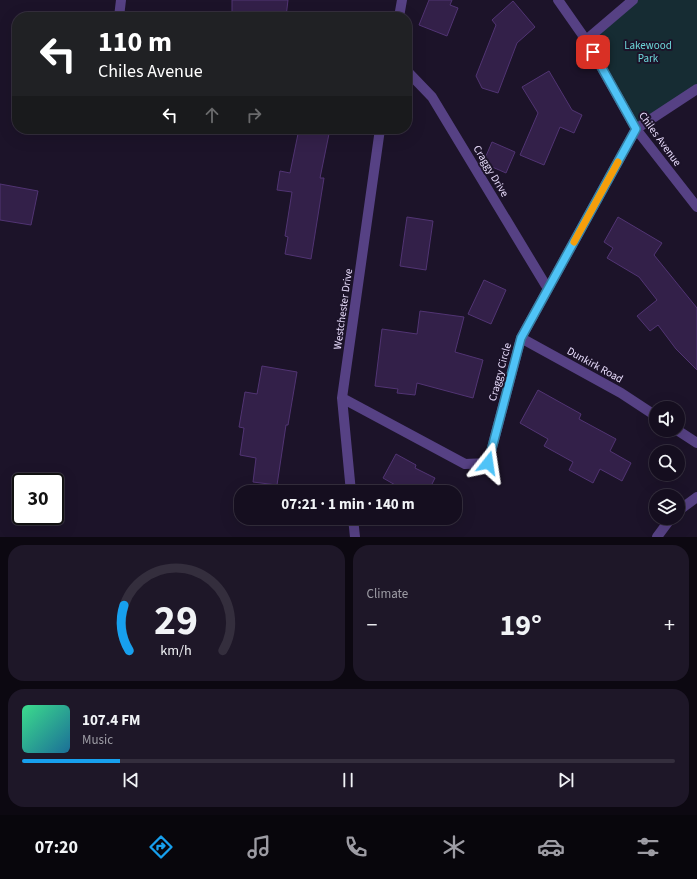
<!DOCTYPE html>
<meta charset="utf-8">
<style>
body{margin:0;font-family:"Source Sans 3",sans-serif;background:#1e1728;color:#f1f3f6;height:100vh;display:flex;flex-direction:column;font-size:15px;white-space:nowrap}
*{box-sizing:border-box;margin:0}
p{font-size:13px;color:#9d9ca4}
.icon{flex:none;width:22px;height:22px;fill:none;stroke:currentColor;stroke-width:2;stroke-linecap:round;stroke-linejoin:round}
.map{position:relative;height:537px;overflow:hidden}
.side{display:flex;flex-direction:column;gap:8px;padding:8px;background:#0c0811;flex:1}
.side>*{flex:none}
.banner{position:absolute;left:12px;top:12px;width:400px;height:122px;border-radius:16px;box-shadow:0 4px 16px #0002,0 0 0 1px #342e3d;background:#202124;color:#fff;overflow:hidden}
.buttons{position:absolute;left:649px;top:401px;display:grid;gap:8px}
.buttons a{display:grid;place-items:center;width:36px;height:36px;border-radius:50%;background:#150e1f;box-shadow:0 4px 16px #0002,0 0 0 1px #342e3d;font-size:20px}
.speed{position:absolute;left:12px;top:473px;display:flex;gap:8px;font-size:20px;font-weight:700;text-align:center}
.speed>*{display:grid;place-content:center;width:52px;height:52px;border-radius:50%;background:#150e1f;box-shadow:0 4px 16px #0002,0 0 0 1px #342e3d;line-height:1}
.speed .limit{border:2px solid #111;border-radius:6px;background:#fff;color:#111}
.pin{position:absolute;display:grid;place-items:center;width:34px;height:34px;color:#fff;margin:-17px;border-radius:8px;box-shadow:0 2px 6px #0006}
.me{position:absolute;width:44px;margin:-22px;rotate:15deg;stroke-linejoin:round;filter:drop-shadow(0 0 3px #0008)}
.turn{display:flex;align-items:center;gap:14px;height:84px;padding:0 20px;font-size:18px}
.turn .icon{width:52px;height:52px;stroke-width:2.5}
.turn b{display:block;font-size:28px;line-height:34px}
.lanes{display:flex;align-items:center;height:38px;padding:0 20px;background:#0003;justify-content:center;gap:20px;direction:ltr}
.lanes .off{opacity:.35}
.big{font-size:30px;font-weight:700;line-height:1.1}
.side .card{flex:1;display:flex;flex-direction:column;justify-content:center;gap:6px;min-width:0;padding:0 14px;border-radius:16px;background:#1e1728}
.side .dial{align-items:center;gap:0}
.dial svg{height:104px;overflow:visible;fill:none;stroke:#342e3d;stroke-width:7;stroke-linecap:round;text-anchor:middle}
.dial text{fill:#f1f3f6;stroke:none}
.song{display:flex;align-items:center;gap:12px}
.cover{width:48px;height:48px;border-radius:6px;background:linear-gradient(135deg,hsl(150 70% 55%),hsl(200 70% 35%))}
.played{height:4px;border-radius:2px;background:linear-gradient(90deg,#17a0ee 15%,#342e3d 15%)}
.keys{display:flex;justify-content:space-around;direction:ltr}
.heat{display:flex;justify-content:space-between;align-items:center;font-size:22px;direction:ltr}
.side .tiles{flex:1;display:grid;gap:8px;grid-template-columns:1fr 1fr}
.card:last-child{grid-column:span 2}
.trip{position:absolute;left:234px;top:485px;width:228px;height:40px;border-radius:16px;background:#150e1f;box-shadow:0 4px 16px #0002,0 0 0 1px #342e3d;font-weight:700;line-height:40px;text-align:center}
.menu{display:flex;height:64px;justify-content:space-around;align-items:center;background:#08060c;color:#9d9ca4}
.menu .icon{width:28px;height:28px}
.menu .active{color:#17a0ee}
.menu b{font-size:18px;color:#f1f3f6}
.map>svg:first-child{display:block}
.park{fill:#162c33}
.building{fill:#332049;stroke:#513473}
.lines{fill:none;stroke-linecap:round;stroke-linejoin:round}
.minor{stroke:#564184;stroke-width:10}
.route-casing{stroke:#337fa1;stroke-width:10}
.route{stroke:#4fc3f7;stroke-width:7}
.slow{stroke:#f59e0b;stroke-width:7}
.labels{text-anchor:middle;dominant-baseline:central;stroke-width:4;stroke-linejoin:round;paint-order:stroke}
.park-label{font-size:11px;fill:#6dd7d9;stroke:#1c1329}
.street-label{font-size:11px;fill:#e9ddfd;stroke:#1c1329}
</style>
<div class="map">
<svg width="697" height="537" viewBox="0 0 697 537">
<rect width="100%" height="100%" fill="#1c1329"/>
<!-- park -->
<path class="park" d="M633,0h64v84l-61,45 -50,-89z"/>
<!-- building -->
<path class="building" d="M232,0h56l-2,17 -54,-5z
M429,0h23l-2,5 8,3 -11,28 -28,-11z
M513,1l22,26 -18,16 -19,50 -16,-5 -6,-12 20,-51 -4,-5z
M549,71l23,39 10,5 -8,18 -14,-6 -16,38 -24,-10 18,-42 -16,-26z
M299,129h31l-10,49h4l-13,81 -26,-5 3,-17 -3,-1 7,-44 -15,-2 3,-19 10,2z
M492,142l23,10 -9,21 -23,-10z
M0,184l38,7 -7,34 -31,-5z
M407,217l26,4 -7,49 -26,-4z
M618,217l44,26 -8,12 43,53v62l-21,-21 -18,-24 -8,6 -13,-15 20,-16 -18,-23 -32,-19 6,-10 -9,-6z
M484,280l22,10 -15,34 -23,-10z
M420,311l44,6 -9,35 28,8 -10,38 -56,-15 -2,12 -18,-2 1,-4 -23,-3 7,-57 35,5z
M262,366l35,6 -9,53h-2l-9,60 -24,-3 3,-24 -16,-3 4,-27 -5,-1 6,-35 12,2z
M538,390l43,24 -2,5 37,20 -6,12 21,12 -9,18 -22,-12 -7,14 -24,-13 4,-8 -29,-16 4,-7 -28,-16z
M396,454l20,11 -1,3 20,10 -7,14h-34l3,-6 -14,-8z"/>
<g class="lines">
<!-- minor -->
<path class="minor" d="M558,0l28,40 50,89 61,78
M119,17l2,-17
M399,17l3,-17
M586,40l47,-40
M407,71l25,26 116,192
M521,338l100,55 35,23
M342,398l123,66 23,-1 33,-125 115,-209 61,-40
M677,430l20,13
M351,492l-9,-94 38,-269
M678,511l19,-14
M353,518l2,19
M657,537l14,-19"/>
</g>
<g class="lines">
<!-- route casing -->
<g class="route-casing">
<path id="route" d="M488,463l33,-125 115,-209 -43,-77"/>
</g>
<!-- route -->
<use href="#route" class="route"/>
<!-- slow -->
<path class="slow" d="M574,242l44,-80"/>
</g>
<g class="labels">
<!-- park labels -->
<g class="park-label">
<text x="648" y="45">Lakewood<tspan x="648" dy="13">Park</tspan></text>
</g>
<!-- street labels -->
<g class="street-label">
<text transform="translate(660 139) rotate(54)">Chiles Avenue</text>
<text transform="translate(491 171) rotate(59)">Craggy Drive</text>
<text transform="translate(343 309) rotate(-82)">Westchester Drive</text>
<text transform="translate(595 365) rotate(29)">Dunkirk Road</text>
<text transform="translate(500 372) rotate(-75)">Craggy Circle</text>
</g>
</g>
</svg>
<div class="buttons">
<a><svg class="icon" aria-label="sound" viewBox="0 0 24 24"><path d="M4 9h4l5-4v14l-5-4H4zM17 9q2 3 0 6"/></svg></a>
<a><svg class="icon" aria-label="search" viewBox="0 0 24 24"><circle cx="10" cy="10" r="6"/><path d="M15 15l6 6"/></svg></a>
<a><svg class="icon" aria-label="layers" viewBox="0 0 24 24"><path d="M12 4l9 5-9 5-9-5zM3 14l9 5 9-5"/></svg></a>
</div>
<div class="speed"><div class="limit">30</div></div>
<div class="pin" style="left:593px;top:52px;background:#d93025"><svg class="icon" aria-label="arrive" viewBox="0 0 24 24"><path d="M6 21V4h12l-3 4 3 4H6"/></svg></div>
<svg class="me" style="left:488px;top:463px" viewBox="-20 -20 40 40"><path d="M0-17L14 15 0 8-14 15z" fill="#4fc3f7" stroke="#fff" stroke-width="4"/></svg>
<div class="trip">07:21 · 1 min · 140 m</div>
<div class="banner">
<div class="turn"><svg class="icon" aria-label="left" viewBox="0 0 24 24"><path d="M17 20v-9H6M10 6l-5 5 5 5"/></svg><div><b>110 m</b>Chiles Avenue</div></div>
<div class="lanes"><svg class="icon" aria-label="left" viewBox="0 0 24 24"><path d="M17 20v-9H6M10 6l-5 5 5 5"/></svg><svg class="icon off" aria-label="ahead" viewBox="0 0 24 24"><path d="M12 20V5M6 11l6-6 6 6"/></svg><svg class="icon off" aria-label="right" viewBox="0 0 24 24"><path d="M7 20v-9h11M14 6l5 5-5 5"/></svg></div>
</div>
</div>
<section class="side">
<div class="tiles">
<div class="card dial"><svg viewBox="0 0 100 80">
<path d="M14 69A42 42 0 1 1 86 69"/>
<path d="M14 69A42 42 0 0 1 10 34" stroke="#17a0ee"/>
<text x="50" y="56" font-size="32" font-weight="700">29</text>
<text x="50" y="72" font-size="11">km/h</text>
</svg></div>
<div class="card"><p>Climate</p>
<div class="heat"><a>−</a><b class="big">19°</b><a>+</a></div>
</div>
<div class="card">
<div class="song"><i class="cover"></i><div><b>107.4 FM</b><p>Music</p></div></div>
<div class="played"></div>
<div class="keys"><svg class="icon" aria-label="previous" viewBox="0 0 24 24"><path d="M18 5L8 12l10 7zM5 5v14"/></svg><svg class="icon" aria-label="pause" viewBox="0 0 24 24"><path d="M8 5v14M16 5v14"/></svg><svg class="icon" aria-label="next" viewBox="0 0 24 24"><path d="M6 5l10 7-10 7zM19 5v14"/></svg></div>
</div>
</div>
</section>
<nav class="menu">
<b>07:20</b>
<svg class="icon active" aria-label="directions" viewBox="0 0 24 24"><path d="M12 3l9 9-9 9-9-9zM9 14v-3h6M13 9l2 2-2 2"/></svg>
<svg class="icon" aria-label="music" viewBox="0 0 24 24"><path d="M9 18V5l10-2v13"/><circle cx="6" cy="18" r="3"/><circle cx="16" cy="16" r="3"/></svg>
<svg class="icon" aria-label="phone" viewBox="0 0 24 24"><path d="M5 4h4l2 5-3 2q2 4 5 5l2-3 5 2v4C11 20 4 13 5 4z"/></svg>
<svg class="icon" aria-label="climate" viewBox="0 0 24 24"><path d="M12 3v18M4 7l16 10M4 17L20 7"/></svg>
<svg class="icon" aria-label="car" viewBox="0 0 24 24"><path d="M5 17H2v-5l4-1 3-4h7l3 4 3 1v5h-3M9 17h6M6 11h13"/><circle cx="7" cy="17" r="2"/><circle cx="17" cy="17" r="2"/></svg>
<svg class="icon" aria-label="filters" viewBox="0 0 24 24"><path d="M4 7h16M4 17h16"/><circle cx="9" cy="7" r="2"/><circle cx="15" cy="17" r="2"/></svg>
</nav>
